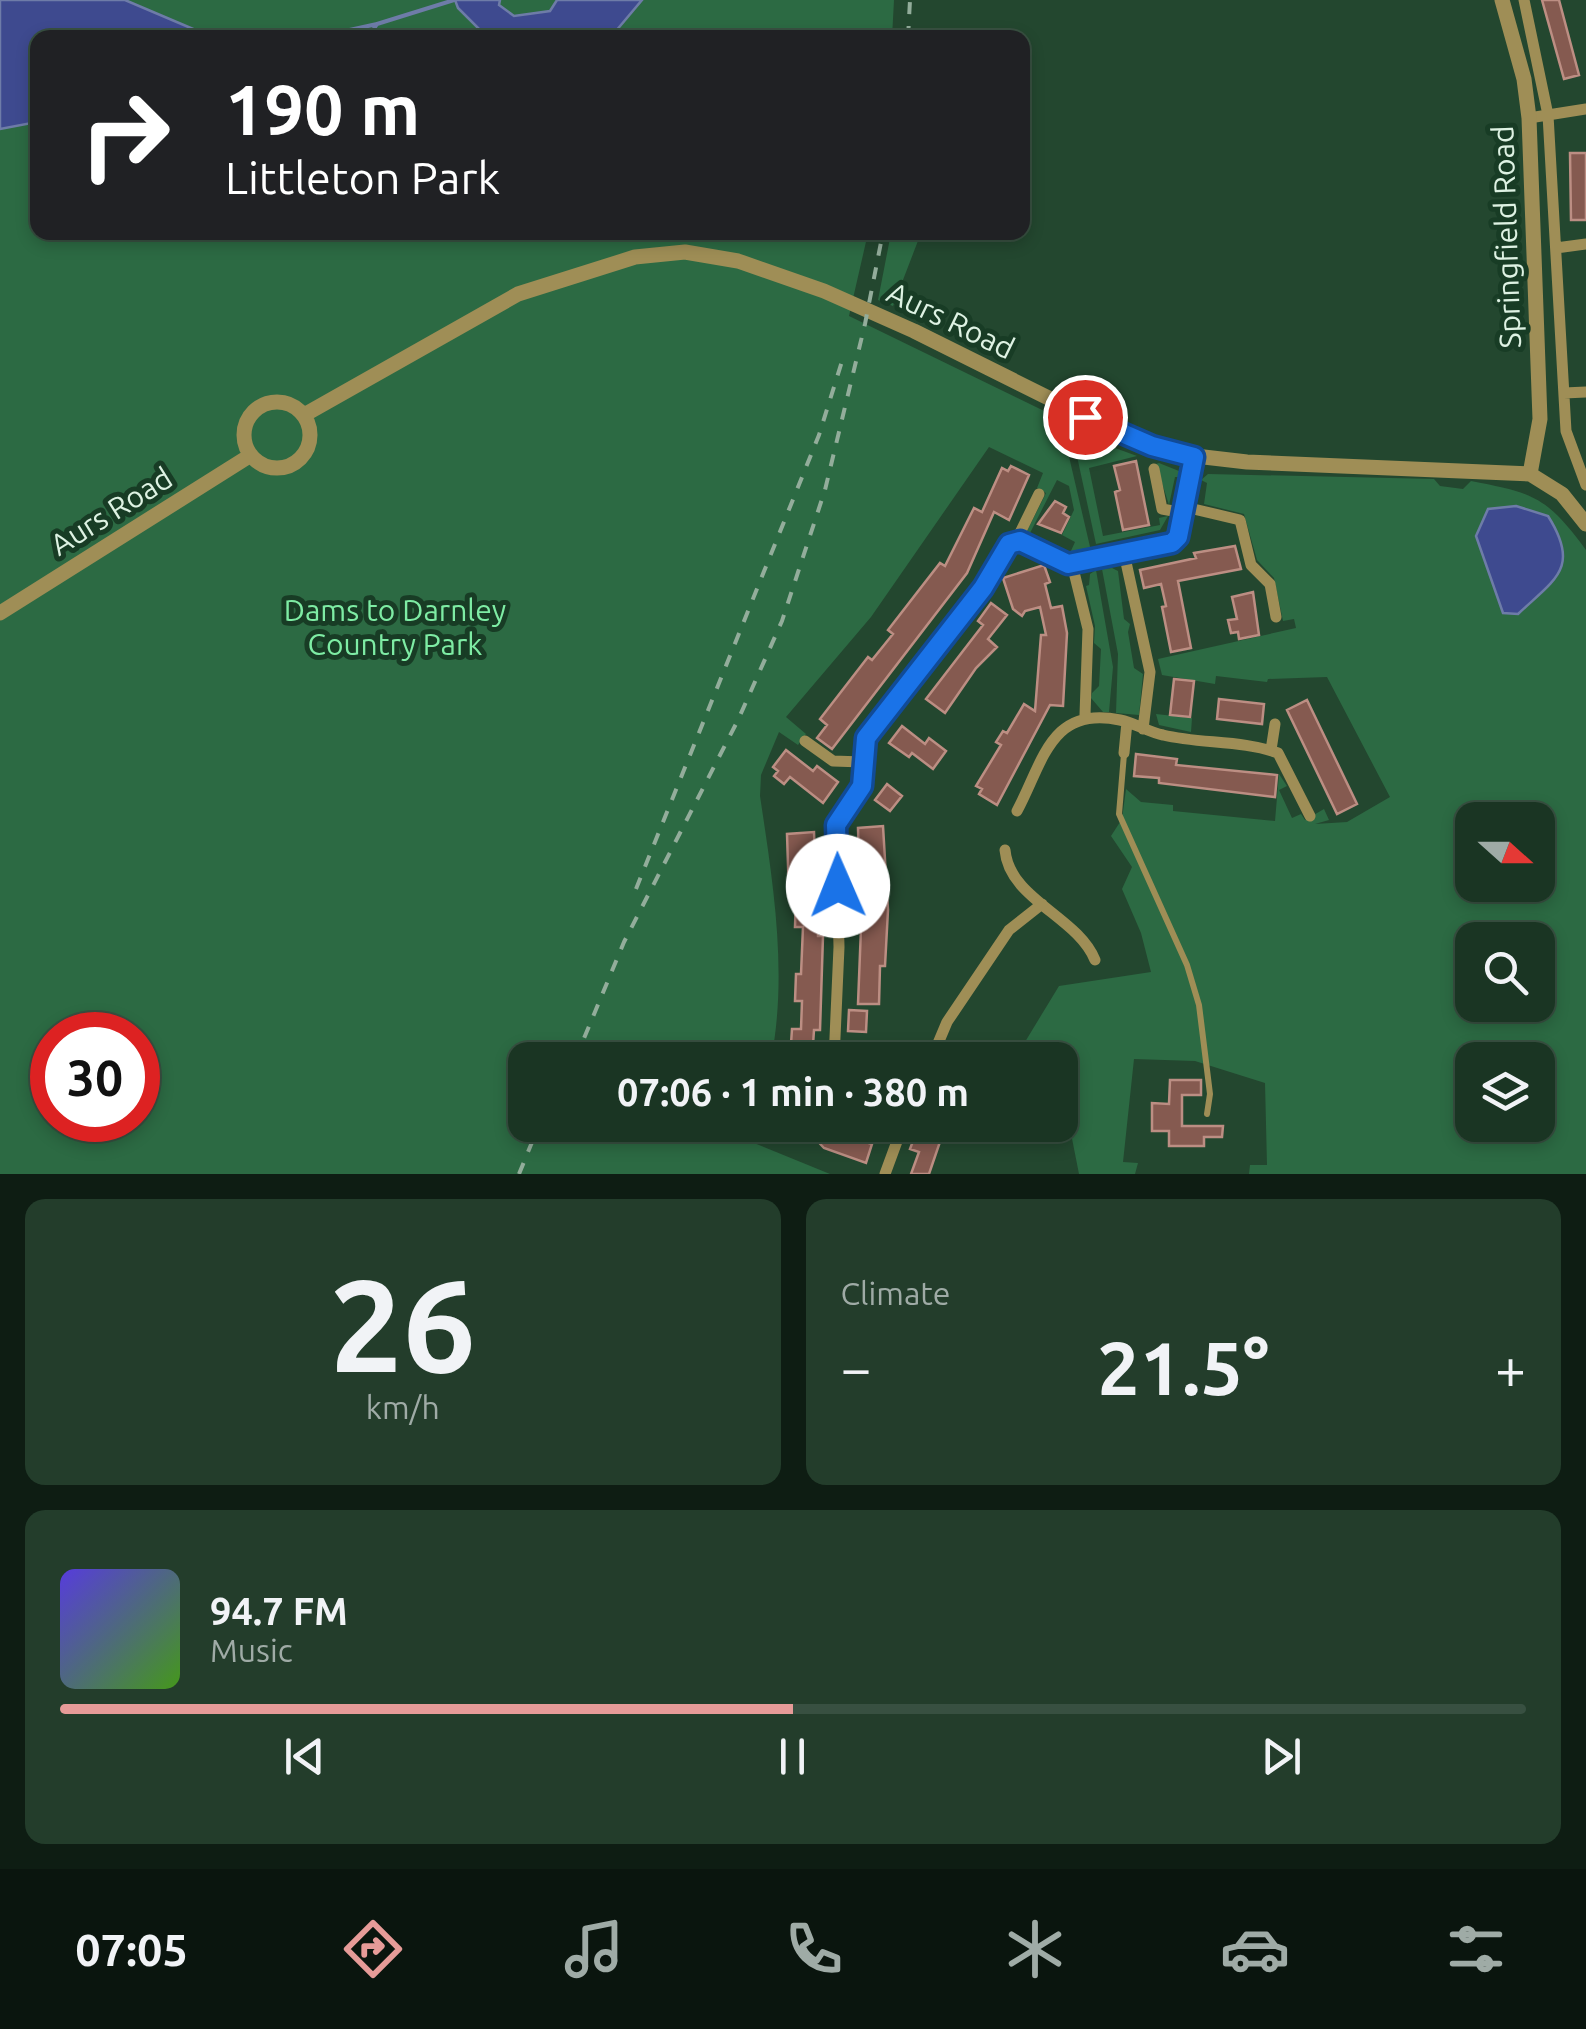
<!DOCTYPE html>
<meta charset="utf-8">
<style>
body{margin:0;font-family:Ubuntu,sans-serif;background:#233d2b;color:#f1f3f6;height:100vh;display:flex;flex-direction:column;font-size:38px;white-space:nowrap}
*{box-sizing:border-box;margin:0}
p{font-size:32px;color:#9faba6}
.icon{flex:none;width:55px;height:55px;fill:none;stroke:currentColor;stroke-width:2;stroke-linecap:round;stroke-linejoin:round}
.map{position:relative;height:1174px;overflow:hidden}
.side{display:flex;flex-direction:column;gap:25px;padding:25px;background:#0e1d13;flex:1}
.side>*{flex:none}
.banner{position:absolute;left:30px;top:30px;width:1000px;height:210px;border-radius:20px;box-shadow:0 5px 15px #0003,0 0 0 2px #385041;background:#202124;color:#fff;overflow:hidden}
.needle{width:65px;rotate:111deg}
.controls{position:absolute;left:1455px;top:802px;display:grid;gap:20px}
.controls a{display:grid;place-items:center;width:100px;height:100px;border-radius:20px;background:#1a3523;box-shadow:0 5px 15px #0003,0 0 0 2px #385041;font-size:50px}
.speed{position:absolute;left:30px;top:1012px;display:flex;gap:20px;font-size:50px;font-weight:700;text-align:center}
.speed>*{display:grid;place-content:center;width:130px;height:130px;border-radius:50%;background:#1a3523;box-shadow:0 5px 15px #0003,0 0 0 2px #385041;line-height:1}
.speed .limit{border:15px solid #d22;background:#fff;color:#111}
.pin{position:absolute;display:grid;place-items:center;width:85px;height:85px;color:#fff;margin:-42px;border:5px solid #fff;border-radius:50%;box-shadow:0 2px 10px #0007}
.me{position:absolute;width:110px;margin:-55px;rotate:359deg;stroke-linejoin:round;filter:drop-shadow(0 0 8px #0008)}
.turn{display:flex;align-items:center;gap:35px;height:210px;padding:0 30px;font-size:45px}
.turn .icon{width:130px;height:130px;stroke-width:2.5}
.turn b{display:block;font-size:70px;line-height:85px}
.big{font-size:75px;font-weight:600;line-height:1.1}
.side .tile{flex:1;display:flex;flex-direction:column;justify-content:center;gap:15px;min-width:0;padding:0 35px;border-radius:20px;background:#233d2b}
.side .dial{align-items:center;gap:0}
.dial b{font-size:130px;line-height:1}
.song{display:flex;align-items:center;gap:30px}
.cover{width:120px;height:120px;border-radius:15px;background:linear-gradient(135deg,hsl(250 70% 55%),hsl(100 70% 35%))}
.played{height:10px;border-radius:5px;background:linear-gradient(90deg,#e69b98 50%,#385041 50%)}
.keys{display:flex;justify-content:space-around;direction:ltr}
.heat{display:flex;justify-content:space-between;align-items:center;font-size:55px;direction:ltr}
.side .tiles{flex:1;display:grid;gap:25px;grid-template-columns:1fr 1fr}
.tile:last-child{grid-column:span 2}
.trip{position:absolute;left:508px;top:1042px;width:570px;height:100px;border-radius:20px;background:#1a3523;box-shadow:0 5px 15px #0003,0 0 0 2px #385041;font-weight:600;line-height:100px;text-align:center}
.dock{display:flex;height:160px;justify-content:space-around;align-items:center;background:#0a150e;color:#9faba6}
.dock .icon{width:70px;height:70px}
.dock .on{color:#e69b98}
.dock b{font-size:45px;color:#f1f3f6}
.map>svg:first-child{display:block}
.green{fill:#2c6a43;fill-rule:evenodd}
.water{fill:#3e4a8f;stroke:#6e7ca8;stroke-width:2.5}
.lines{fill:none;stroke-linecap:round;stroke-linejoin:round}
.stream{stroke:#6e7ca8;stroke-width:4}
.building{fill:#855a50;stroke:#bc8e83;stroke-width:2.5}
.service{stroke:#9f8e56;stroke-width:6}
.minor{stroke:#9f8e56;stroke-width:11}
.tertiary{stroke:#9f8e56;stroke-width:15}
.rail{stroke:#93ad9b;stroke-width:4;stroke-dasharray:12 12;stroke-linecap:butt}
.route-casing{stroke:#114b97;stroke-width:25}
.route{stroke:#1a73e8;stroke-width:18}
.labels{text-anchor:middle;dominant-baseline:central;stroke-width:10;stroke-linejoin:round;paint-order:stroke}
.street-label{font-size:30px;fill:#def2e3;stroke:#183c25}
.park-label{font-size:30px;fill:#7eeca4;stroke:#183c25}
</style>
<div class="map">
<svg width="1586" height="1174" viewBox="0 0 1586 1174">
<rect width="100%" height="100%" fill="#23472f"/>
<!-- green -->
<path class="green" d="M0,0h894l-2,38h-854v194l830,1 -19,83 226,110 -8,22 24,103 -21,2 5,-11 -13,-7 12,-25 -5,-24 -12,-6 -27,53 -3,-2 19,-38 -9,-5 6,-15 -54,-26 -118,170 -85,100 20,17 -8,11 -19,-13 -18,43 -1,21c13,87 28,177 11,264h-246v65h234l-5,18 76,31h-830zM52,1035h86v85h-86z
M891,233h30l-28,73 -15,-6z
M1085,437l52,19 -48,12 14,68 57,-11 -1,-7 9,-2 -8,14 -64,14 -21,-97 1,-5z
M1159,463l20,8 1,6h-5l-6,28 -13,-41z
M1208,474l226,5 6,7 23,3 8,-8c63,12 76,16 115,69v624h-337l1,-9h17l-2,-82 -70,-22 -61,-2 -11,103 15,1 -3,11h-56l-14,-71h-5v-43h-46l45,-74 92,-14 -10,-39 -19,-44 10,-22 -21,-31 11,-17 4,-30 15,13 32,3v6l102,10 4,-47 8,12 -8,4 13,28 9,-4 4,6 19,-11 5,11 -14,4 32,-2 43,-25 -63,-120 -59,2 -1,3 -51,-6 -1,8 -53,-9 -4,-16 138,-31 -2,-9 -11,2 -9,-43 -17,-18 -13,-46 -40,-10 3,-21 -6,-3zM1472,820h66v65h-66zM1472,940h66v65h-66zM1472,1060h66v65h-66z
M1112,568l6,3 6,48 6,5 -2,8 6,36 9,6 -4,41 -23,-2 2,-59 -16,-85z
M1096,570l17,97 -4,45h-6l-12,-14 1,-5 7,-7 2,-37 -7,-6 1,-17 -9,-40 3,-1 1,-11z
M1156,714l36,4 -1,14 -32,-7z"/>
<!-- water -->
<path class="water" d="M0,0h125l87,37 -174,1 -1,84 -37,7z
M455,0h45l-1,5 15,11 36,-5 7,-11h85l-32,38 -123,-1 -29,-29z
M1516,506l32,10c33,52 7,63 -30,98l-15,-1 -27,-77 12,-27z"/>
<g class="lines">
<!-- stream -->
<path class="stream" d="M313,38l64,-14
M368,38l9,-14 77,-24"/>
</g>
<!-- building -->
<path class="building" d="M1542,0h17l20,75 -15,4z
M1570,153h16v67h-15z
M1136,461l13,64 -26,5 -8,-38 5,-2 -6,-24z
M1011,466l18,9 -20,45 -15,-8 -27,61 -135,176 -15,-11 10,-13 -7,-6 48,-62 4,3 21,-26 -5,-4 52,-67 5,3 29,-58 8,4 20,-44 6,3z
M1055,501l11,6 -3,6 6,4 -8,16 -23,-9z
M1235,546l6,23 -63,12 13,67 -20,4 -9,-45 4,-1 -5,-22 -17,4 -4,-18 56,-12 -2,-5z
M1044,565l6,17 -5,2 6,24 11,-2 5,27 -4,73 -13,-1 -53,100 -18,-11 3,-5 -6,-3 25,-41 -5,-3 7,-11 4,2 17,-29 11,7 6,-76h5l-6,-28 -15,4 -3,5 -9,-7 -10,-31z
M1253,592l6,43 -20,4 -1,-7 -7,1 -3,-13 9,-1 -5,-22z
M991,603l16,12 -19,24 9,8 -21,21 -31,45 -19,-14 57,-74 -5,-4z
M1174,679l20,2 -4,36 -20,-2z
M1219,699l45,5 -2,20 -45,-5z
M1307,700l50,104 -20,10 -50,-104z
M902,726l23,18 4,-6 17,13 -13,18 -21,-16 -3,4 -20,-14z
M786,750l27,21 4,-5 21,16 -15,21 -33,-26 -6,7 -10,-8 4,-5 -5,-4z
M1136,754l41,5 -1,6 101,10 -2,22 -116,-14v-5l-25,-2z
M887,784l15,12 -12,15 -15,-11z
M883,826l5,84 -3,56h-5l-1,38h-21l3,-76 -3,-100z
M814,832l4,104h5l-3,94h-6l-2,30 -22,-1 2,-30h9l1,-28h-7l1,-27h5l2,-47h-8l1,-31h-7l-2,-62z
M849,1010l18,1 -1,21 -18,-1z
M1170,1080h31v15h-19v31h41l-1,11h-18v9h-35v-15h-17v-28l17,1z
M800,1125h23l7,6 42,13 -6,19 -42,-15 -14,-15 -7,8 -10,-8z
M919,1125l24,8 -14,41h-18l8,-22 -9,-3z"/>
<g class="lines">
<!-- service -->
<path class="service" d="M1124,754l-5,60 68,151 12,40 11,89 -3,20"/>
<!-- minor -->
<path class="minor" d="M1524,0l24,115 18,316 20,54
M1529,118l57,-9
M1556,248l30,-4
M1564,393l22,-1
M1154,469l8,40 22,4
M1185,507l55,13 11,45 19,19 6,33
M1016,541l23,-47
M1124,553l26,119 -7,57
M1072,564l16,65 -3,86
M805,741l28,20 30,1
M1271,750l4,-26
M1124,753l3,-31
M1017,811c26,-48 33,-106 103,-91 15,3 28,12 43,15 37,9 79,5 115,18l32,63
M1005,850c4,49 73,67 90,110
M834,1060l5,-113 -3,-122 26,-40 4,-48 117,-149 26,-44 11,-3 48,24 103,-22c16,-13 20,-65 23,-86
M931,1060l16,-38 62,-92 33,-26
M881,1125l19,7
M885,1174l18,-49"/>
<!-- tertiary -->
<path class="tertiary" d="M1502,0l22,79 5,39 11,301 -10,55
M244 435a33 33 0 1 1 66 0a33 33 0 1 1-66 0Z
M304,415l214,-121 117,-37 50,-5 53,9 86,30 90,40 207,103 57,20 69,8 283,12 32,20 24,30
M0,613l251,-158"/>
<!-- rail -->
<path class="rail" d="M908,38l2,-38
M636,889l183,-454 24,-77
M575,1060l49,-118 114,-222 44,-99 43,-131 40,-166 18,-92
M519,1174l20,-49"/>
</g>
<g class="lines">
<!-- route casing -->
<g class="route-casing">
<path id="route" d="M838,886l-2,-61 26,-39 4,-48 117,-150 26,-44 11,-3 48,23 104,-21 6,-6 16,-80 -42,-11 -67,-29"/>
</g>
<!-- route -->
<use href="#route" class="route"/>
</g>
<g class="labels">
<!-- street labels -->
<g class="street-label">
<text transform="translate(1506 237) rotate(-92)">Springfield Road</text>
<text transform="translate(951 320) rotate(26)">Aurs Road</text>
<text transform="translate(111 511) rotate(-32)">Aurs Road</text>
</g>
<!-- park labels -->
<g class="park-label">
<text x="395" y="610">Dams to Darnley<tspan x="395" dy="34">Country Park</tspan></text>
</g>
</g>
</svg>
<div class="controls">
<a><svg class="needle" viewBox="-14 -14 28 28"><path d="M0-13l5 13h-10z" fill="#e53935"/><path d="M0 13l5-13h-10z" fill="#9faba6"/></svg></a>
<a><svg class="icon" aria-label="search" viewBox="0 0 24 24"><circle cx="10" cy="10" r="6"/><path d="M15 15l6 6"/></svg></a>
<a><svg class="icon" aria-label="layers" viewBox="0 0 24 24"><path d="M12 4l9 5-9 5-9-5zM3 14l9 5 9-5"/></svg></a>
</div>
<div class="speed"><div class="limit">30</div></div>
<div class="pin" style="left:1085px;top:417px;background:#d93025"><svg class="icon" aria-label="arrive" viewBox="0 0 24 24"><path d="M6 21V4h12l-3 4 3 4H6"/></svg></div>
<svg class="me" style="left:838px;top:886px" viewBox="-20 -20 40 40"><circle r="19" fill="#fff"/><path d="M0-13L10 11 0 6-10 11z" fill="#1a73e8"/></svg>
<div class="trip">07:06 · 1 min · 380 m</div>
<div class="banner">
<div class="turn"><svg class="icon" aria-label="right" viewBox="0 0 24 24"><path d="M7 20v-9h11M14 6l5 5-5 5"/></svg><div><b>190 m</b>Littleton Park</div></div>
</div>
</div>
<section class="side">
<div class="tiles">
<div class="tile dial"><b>26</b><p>km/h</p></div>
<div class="tile"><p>Climate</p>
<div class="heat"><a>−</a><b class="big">21.5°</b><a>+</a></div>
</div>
<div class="tile">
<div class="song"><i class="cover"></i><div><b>94.7 FM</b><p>Music</p></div></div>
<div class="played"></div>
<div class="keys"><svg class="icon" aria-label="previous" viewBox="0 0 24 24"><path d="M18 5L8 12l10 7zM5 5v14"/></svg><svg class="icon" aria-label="pause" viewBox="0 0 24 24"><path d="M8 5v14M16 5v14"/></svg><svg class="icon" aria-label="next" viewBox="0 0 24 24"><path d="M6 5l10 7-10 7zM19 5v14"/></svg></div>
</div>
</div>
</section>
<nav class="dock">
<b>07:05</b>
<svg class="icon on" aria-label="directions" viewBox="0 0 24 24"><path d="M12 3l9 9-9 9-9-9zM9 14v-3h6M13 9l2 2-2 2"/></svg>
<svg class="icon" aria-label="music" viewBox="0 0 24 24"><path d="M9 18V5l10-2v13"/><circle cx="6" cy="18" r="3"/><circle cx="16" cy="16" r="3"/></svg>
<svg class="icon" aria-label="phone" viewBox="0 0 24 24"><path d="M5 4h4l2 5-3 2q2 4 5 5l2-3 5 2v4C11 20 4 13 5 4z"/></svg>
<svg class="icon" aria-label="climate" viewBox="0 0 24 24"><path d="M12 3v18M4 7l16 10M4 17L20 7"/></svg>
<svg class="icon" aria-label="car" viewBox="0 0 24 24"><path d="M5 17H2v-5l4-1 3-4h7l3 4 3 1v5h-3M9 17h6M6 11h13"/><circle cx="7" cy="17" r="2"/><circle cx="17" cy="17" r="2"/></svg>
<svg class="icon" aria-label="filters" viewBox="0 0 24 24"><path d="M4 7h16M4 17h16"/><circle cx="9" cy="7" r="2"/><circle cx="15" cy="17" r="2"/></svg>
</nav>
